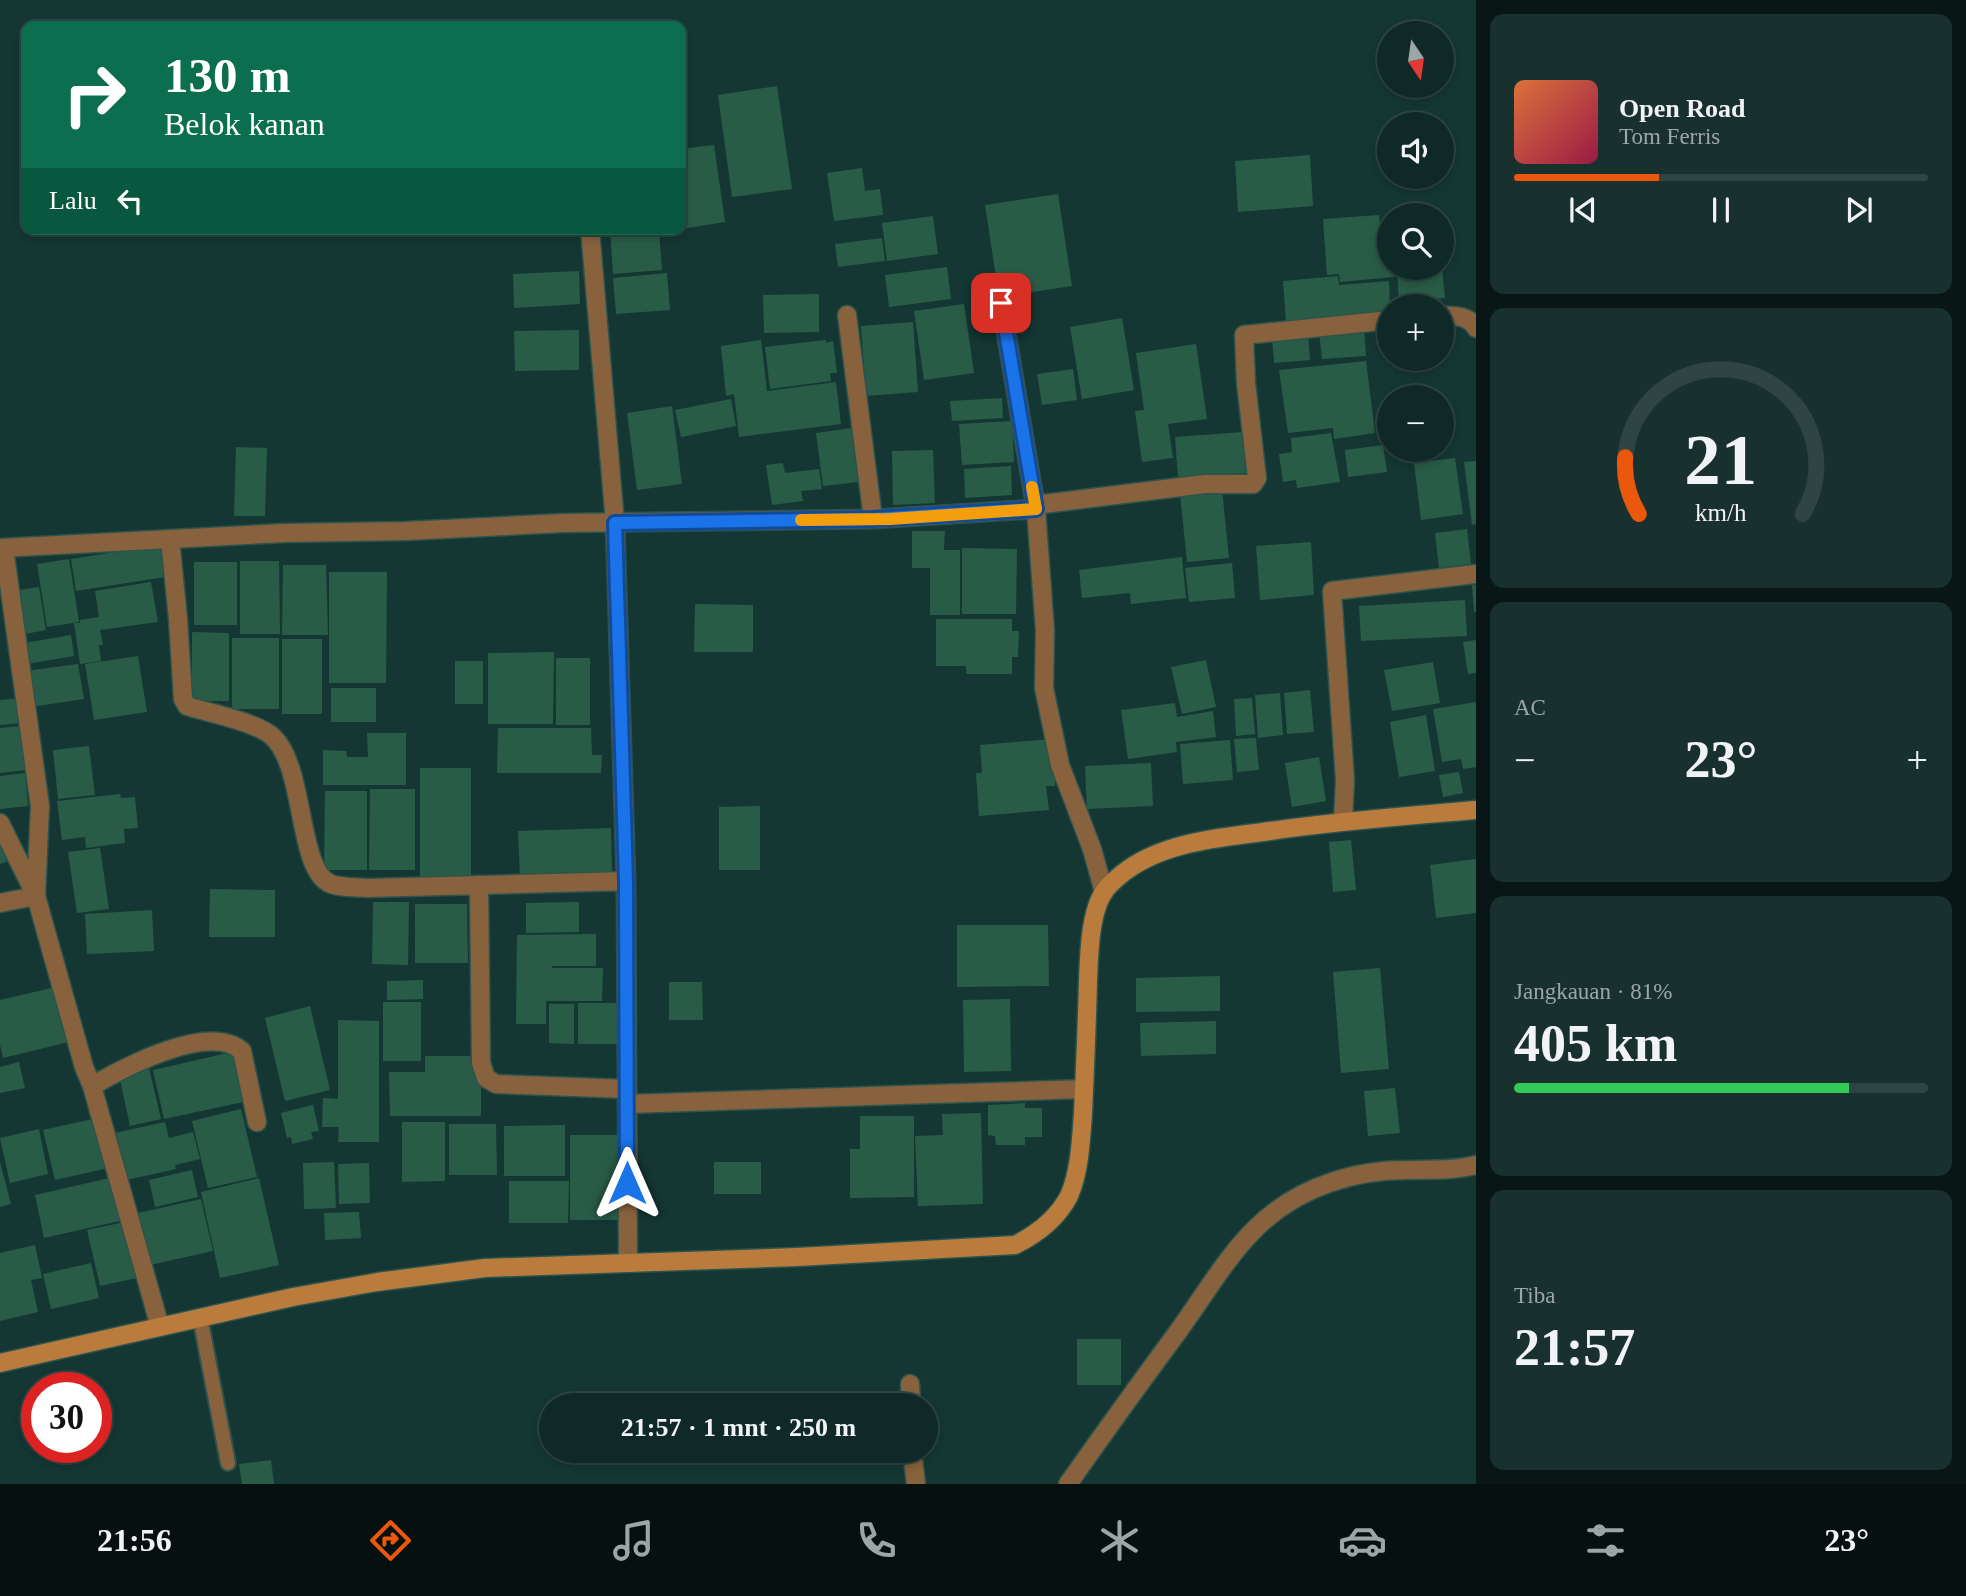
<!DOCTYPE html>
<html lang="id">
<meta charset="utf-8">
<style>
body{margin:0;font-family:Georgia,serif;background:#18312e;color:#f1f3f6;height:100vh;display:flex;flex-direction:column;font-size:26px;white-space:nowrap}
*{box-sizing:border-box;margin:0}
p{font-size:23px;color:#9ba6a7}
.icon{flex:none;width:38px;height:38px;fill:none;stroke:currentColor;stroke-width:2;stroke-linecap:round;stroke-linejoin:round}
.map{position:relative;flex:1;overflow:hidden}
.drawer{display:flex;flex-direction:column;gap:14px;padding:14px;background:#081715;width:490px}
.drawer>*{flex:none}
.banner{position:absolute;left:21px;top:21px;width:665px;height:214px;border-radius:14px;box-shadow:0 4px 10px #0003,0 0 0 2px #2f4543;background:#0b6e4f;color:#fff;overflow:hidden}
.needle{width:46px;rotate:167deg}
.tools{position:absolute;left:1377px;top:21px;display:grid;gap:14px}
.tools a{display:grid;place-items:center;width:77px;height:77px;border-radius:50%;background:#0f2926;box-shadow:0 4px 10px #0003,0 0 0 2px #2f4543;font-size:35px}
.speed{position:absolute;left:21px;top:1372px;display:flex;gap:14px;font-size:35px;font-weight:700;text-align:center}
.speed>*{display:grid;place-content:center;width:91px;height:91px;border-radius:50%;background:#0f2926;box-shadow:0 4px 10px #0003,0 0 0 2px #2f4543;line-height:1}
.speed .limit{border:10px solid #d22;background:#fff;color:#111}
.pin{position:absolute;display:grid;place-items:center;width:60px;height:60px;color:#fff;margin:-30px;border-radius:14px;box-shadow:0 4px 10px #0006}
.me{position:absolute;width:77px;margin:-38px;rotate:0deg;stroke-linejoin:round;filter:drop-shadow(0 0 5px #0008)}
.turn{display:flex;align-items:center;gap:24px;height:147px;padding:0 28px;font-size:32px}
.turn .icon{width:91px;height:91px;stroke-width:2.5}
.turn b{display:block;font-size:49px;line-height:60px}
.then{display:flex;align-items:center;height:66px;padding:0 28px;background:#0003;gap:14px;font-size:26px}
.big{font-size:52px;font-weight:600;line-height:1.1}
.drawer .card{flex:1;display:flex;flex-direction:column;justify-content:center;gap:10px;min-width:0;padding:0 24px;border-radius:14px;background:#18312e}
.drawer .dial{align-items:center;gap:0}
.dial svg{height:182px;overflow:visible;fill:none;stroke:#2f4543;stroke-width:7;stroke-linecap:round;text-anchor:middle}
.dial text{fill:#f1f3f6;stroke:none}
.song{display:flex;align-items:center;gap:21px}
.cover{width:84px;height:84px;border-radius:10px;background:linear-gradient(135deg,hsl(20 70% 55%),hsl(340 70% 35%))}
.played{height:7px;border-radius:4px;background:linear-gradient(90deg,#ea580c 35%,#2f4543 35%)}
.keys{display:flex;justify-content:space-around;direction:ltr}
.heat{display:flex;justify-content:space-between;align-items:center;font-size:38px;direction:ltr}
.charge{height:10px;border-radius:5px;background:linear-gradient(90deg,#34c759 81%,#2f4543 0)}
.trip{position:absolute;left:539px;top:1393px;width:399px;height:70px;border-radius:35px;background:#0f2926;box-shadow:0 4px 10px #0003,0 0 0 2px #2f4543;font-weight:600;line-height:70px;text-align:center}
.tab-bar{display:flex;height:112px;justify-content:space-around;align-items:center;background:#06100f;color:#9ba6a7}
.tab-bar .icon{width:49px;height:49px}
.tab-bar .active{color:#ea580c}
.tab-bar b{font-size:32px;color:#f1f3f6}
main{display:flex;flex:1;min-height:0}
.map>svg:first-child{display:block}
.building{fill:#295c47}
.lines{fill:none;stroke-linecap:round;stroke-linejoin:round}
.lane-casing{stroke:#2d534e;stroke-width:18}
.street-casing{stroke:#2d534e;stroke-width:21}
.secondary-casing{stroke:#2d534e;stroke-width:21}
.lane{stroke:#88623c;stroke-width:14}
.street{stroke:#88623c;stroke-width:18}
.secondary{stroke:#b97c3c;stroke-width:18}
.route-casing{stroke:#114b97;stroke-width:18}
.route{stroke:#1a73e8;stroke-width:12}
.slow{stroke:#f59e0b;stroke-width:12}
</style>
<main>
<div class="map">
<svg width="1476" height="1484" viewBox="0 0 1476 1484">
<rect width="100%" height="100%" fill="#143733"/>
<!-- building -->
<path class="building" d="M777,86l15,103 -60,8 -14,-102z
M714,145l11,77 -44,7v-80z
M1310,155l3,51 -75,6 -3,-51z
M862,168l3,23 15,-2 3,26 -49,6 -7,-48z
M1058,194l14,92 -73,11 -14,-92z
M1379,215l1,8 10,-2v47h3l1,9 -54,5 -1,-8 -12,1 -4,-56z
M933,216l5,38 -51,7 -5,-38z
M610,229h49l3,41 -49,4z
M882,238l3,23 -47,6 -3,-23z
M947,267l4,32 -62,8 -4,-32z
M1397,268h45l3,30 -46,4z
M579,271l1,33 -66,4 -1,-34z
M667,273l3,37 -54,4 -3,-36z
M1338,276l1,9 50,-4 1,33 -104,8 -3,-41z
M819,294v38l-55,1 -1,-38z
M964,304l10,69 -50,7 -10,-69z
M1122,318l12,72 -52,9 -12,-72z
M913,322l5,70 -52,4 -5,-70z
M1364,328l2,28 -44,3 -3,-27z
M579,330v40l-64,1 -1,-40z
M1308,333l2,27 -36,3 -2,-27z
M761,340l6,51 69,-9 5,42 -102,13 -5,-43 -8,2 -5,-50z
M826,340v3l7,-2 4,32h-7l1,8 -61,8 -5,-42z
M1196,344l11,75 -39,5 5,34 -31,4 -7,-51 9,-1 -8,-57z
M1366,361l9,72 -41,6 -1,-11 -45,5 -9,-63z
M1073,369l4,31 -35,5 -5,-31z
M1002,398l1,20 -51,3 -2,-20z
M731,399l5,27 -55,11 -6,-27z
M672,406l10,78 -45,6 -10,-77z
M1012,421l2,41 -52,3 -3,-41z
M859,427l8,54 -44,5 -7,-53z
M1243,432l3,41 -68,5 -3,-41z
M1331,433l9,49 -43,6 -1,-8 -13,2 -4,-28 13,-2 -1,-14z
M1383,445l4,27 -39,5 -3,-27z
M236,447l31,1 -2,68h-31z
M933,450l2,53 -42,2 -1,-54z
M1455,458l8,56 -42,6 -7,-57z
M1476,461v63l-4,1 -8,-63z
M783,463l2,10 34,-4 3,20 -21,2 2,10 -31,4 -6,-40z
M1011,466l1,29 -47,3 -1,-29z
M1222,489l7,69 -42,4 -7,-68z
M1467,529l4,35 -32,4 -4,-35z
M912,531h33l-1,19h16v65h-30v-47h-18z
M1311,542l3,53 -54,5 -4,-54z
M160,545l5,32 -89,14 -5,-32z
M962,548l55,1 -1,65h-54z
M1182,557l4,41 -55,6 -1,-11 -48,5 -3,-28z
M69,559l10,63 -32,5 -10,-63z
M240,561h39l1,73h-40z
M194,562h43v63h-43z
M1232,563l3,35 -46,4 -4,-34z
M283,565h43l2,70h-46z
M329,572h58l-1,111h-57z
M151,582l7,40 -58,8 3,15h-4l2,16 -21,3 -6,-41h6v-3l19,-3 -4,-26z
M1472,585h4v27h-2z
M39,587l7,43 -26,5 -7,-44z
M1465,600l2,36 -106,5 -2,-35z
M695,604l58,1v47h-59z
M936,619h76v12h7l-1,26h-6v17h-46v-8h-30z
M192,632l37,1v68h-37z
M71,635l3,21 -47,8 -3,-21z
M232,638h47v71h-47z
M282,639h40v75h-40z
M1476,640v33l-8,1 -5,-32z
M554,652l-1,72h-65v-71z
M138,656l9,56 -53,8 -9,-56z
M556,658h34v67h-34z
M1206,660l10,47 -34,7 -11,-47z
M455,661h28v43h-28z
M1433,662l7,41 -48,8 -8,-41z
M78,664l6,35 -53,8 -6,-36z
M331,688h45v34h-45z
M1310,690l4,42 -27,2 -3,-41z
M1280,693l3,42 -25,3 -3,-43z
M19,698l3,25 -22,2v-25z
M1252,698l3,36 -19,2 -2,-37z
M1476,702v65l-13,2 -2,-10 -19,3 -9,-53z
M1175,703l2,14 36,-6 3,26 -40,5 1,10 -49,7 -7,-49z
M1426,715l9,56 -36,6 -9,-55z
M22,726l5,44 -27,3v-45z
M498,728h93l1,27h10l-1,18h-104z
M367,733h39v52h-83v-35l23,1 1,6h21z
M1256,738l3,32 -22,2 -3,-33z
M1052,739l3,47h-9l3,24 -70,6 -3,-43h6l-2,-28z
M1230,740l3,40 -50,4 -3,-40z
M89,746l6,49 -37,4 -5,-49z
M1319,757l7,44 -34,6 -7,-44z
M1151,763l2,43 -66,3 -2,-43z
M420,768h51v109h-51z
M1459,772l4,21 -20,4 -4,-22z
M25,773l3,33 -28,3v-33z
M370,789h45v81h-46z
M325,791h42v79h-43z
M120,794l1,4 14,-1 3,31 -14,1 1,14 -39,5 -1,-11 -23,3 -5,-39z
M760,806v64h-41v-63z
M611,828l1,46 -92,4 -2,-47z
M0,833h3l6,28 -9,3z
M1351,840l5,50 -23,2 -4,-50z
M100,848l9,61 -32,4 -9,-61z
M1476,859v54l-40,5 -6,-53z
M210,889l65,1v47h-66z
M373,902h36l-1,63 -36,-1z
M579,902v30l-53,1v-30z
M415,904h52l1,59h-53z
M152,910l2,41 -67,3 -2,-40z
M957,925h91l1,61 -92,1z
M596,934v32h-44v2h51l-1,33h-56v23h-30l1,-89z
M1380,968l9,101 -48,4 -8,-101z
M1220,976v35l-84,1v-34z
M423,980v19l-36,1v-19z
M669,982h33l1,38h-34z
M60,986l13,55 -70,17 -3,-13v-45z
M1010,999l1,72 -47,1 -1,-72z
M383,1002h38v59h-38z
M578,1003h39v41h-39z
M549,1004h25v40l-25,-1z
M310,1006l20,84 -45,11 -20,-83z
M338,1020l41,1v121h-41l1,-15h-17l1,-29 15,1z
M1216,1021v33l-75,2 -1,-33z
M232,1052l11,50 -79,17 -11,-49z
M425,1056h51l5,16v44h-91l-1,-44h36z
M19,1062l6,26 -25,5v-26z
M149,1068l12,51 -31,7 -11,-51z
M1395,1088l5,45 -32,3 -4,-45z
M1025,1103v5h17v29h-17v8h-29l-1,-9 -7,-1v-30z
M313,1105l6,26 -8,1 2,7 -21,5 -1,-7 -4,1 -6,-25z
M241,1109l16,68 -49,11 -16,-67z
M981,1113l2,91 -65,2 -3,-70 28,-1 -1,-21z
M860,1116h54v81l-64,1v-49h10z
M97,1118l11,50 -53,12 -12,-50z
M165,1122l4,16 24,-6 7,27 -25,6 1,4 -50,11 -11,-47z
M402,1122h43v59l-43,1z
M449,1124h47l1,51h-48z
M565,1125v51h-61v-50z
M39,1129l9,45 -38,9 -10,-45z
M570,1135h50v85h-50z
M0,1162l11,42 -11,3z
M334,1162l2,46 -32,1 -1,-46z
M714,1162h47v32h-47z
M369,1163l1,40 -31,1 -1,-40z
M192,1170l6,27 -43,10 -6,-27z
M114,1177l10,43 -80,18 -9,-43z
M259,1178l20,87 -59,13 -19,-86z
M509,1181h60l-1,42h-59z
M201,1199l12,52 -63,14 -12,-52z
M359,1212l2,26 -36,2 -1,-27z
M129,1221l12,56 -41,9 -13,-56z
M35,1245l7,33 -11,2 7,32 -38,9v-68z
M91,1263l8,35 -48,11 -8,-35z
M1077,1339h44v46h-44z
M271,1460l3,24h-32l-3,-20z"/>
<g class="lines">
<!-- lane casing -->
<g class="lane-casing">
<path id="lane" d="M200,1317l28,146"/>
</g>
<!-- street casing -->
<g class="street-casing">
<path id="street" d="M590,229l25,294 11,358 2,381
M1001,303l35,206 9,122 -1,57 16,77 32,84 12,43
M847,315l26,204
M1442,316c13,-1 28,0 34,12
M1035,505l170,-21h48l4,-6 -11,-95 -2,-48 146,-15
M170,539l8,80 5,80 4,7c22,7 70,16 86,31 33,31 24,134 58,147 10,4 26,3 38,4l257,-7
M0,548l284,-15 122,-2 157,-8 310,-4 163,-10
M4,548l36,258 -4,90 48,171 8,19
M1343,821l2,-41 -13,-189 144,-17
M0,823l36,73 -36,7
M479,885l2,178 5,15 10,6 131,5
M627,1104l457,-15
M160,1327l-68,-241c33,-19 117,-64 150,-35l15,71
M910,1384l1,21
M912,1451l4,33
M1068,1484c36,-51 72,-101 109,-151 46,-63 73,-123 152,-150 25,-9 52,-13 78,-13 24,-1 46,1 69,-5"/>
</g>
<!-- secondary casing -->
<g class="secondary-casing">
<path id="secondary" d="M0,1363l293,-66 84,-15 108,-14 312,-11 218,-12c22,-11 42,-26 54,-49 11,-25 12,-57 14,-83 2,-45 4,-89 5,-133 1,-25 2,-68 16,-88 4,-7 13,-14 19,-19 41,-32 98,-35 147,-42 68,-10 137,-15 206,-21"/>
</g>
<!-- lane -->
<use href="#lane" class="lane"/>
<!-- street -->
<use href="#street" class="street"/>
<!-- secondary -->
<use href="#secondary" class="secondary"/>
</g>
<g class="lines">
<!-- route casing -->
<g class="route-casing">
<path id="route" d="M627,1183l-1,-302 -11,-358 258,-4 163,-10 -35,-206"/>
</g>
<!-- route -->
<use href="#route" class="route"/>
<!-- slow -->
<path class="slow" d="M801,520l89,-1 146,-10 -4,-22"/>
</g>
</svg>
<div class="tools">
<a><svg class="needle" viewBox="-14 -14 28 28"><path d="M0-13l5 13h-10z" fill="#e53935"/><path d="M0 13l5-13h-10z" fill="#9ba6a7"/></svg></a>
<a><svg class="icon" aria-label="sound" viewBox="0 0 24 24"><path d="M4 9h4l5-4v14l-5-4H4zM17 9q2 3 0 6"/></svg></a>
<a><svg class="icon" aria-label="search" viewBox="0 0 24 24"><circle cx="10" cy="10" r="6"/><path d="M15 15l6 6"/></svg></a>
<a>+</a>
<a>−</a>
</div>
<div class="speed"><div class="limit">30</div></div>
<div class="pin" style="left:1001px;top:303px;background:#d93025"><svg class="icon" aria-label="arrive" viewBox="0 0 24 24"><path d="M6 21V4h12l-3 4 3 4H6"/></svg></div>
<svg class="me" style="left:627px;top:1183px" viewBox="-20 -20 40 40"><path d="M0-17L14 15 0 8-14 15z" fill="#1a73e8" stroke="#fff" stroke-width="4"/></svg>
<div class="trip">21:57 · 1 mnt · 250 m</div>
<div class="banner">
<div class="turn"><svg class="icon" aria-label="right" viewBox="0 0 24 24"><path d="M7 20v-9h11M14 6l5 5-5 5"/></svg><div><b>130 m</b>Belok kanan</div></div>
<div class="then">Lalu<svg class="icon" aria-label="left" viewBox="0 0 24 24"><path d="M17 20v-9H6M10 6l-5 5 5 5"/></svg></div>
</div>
</div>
<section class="drawer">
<div class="card">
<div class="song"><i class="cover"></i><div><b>Open Road</b><p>Tom Ferris</p></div></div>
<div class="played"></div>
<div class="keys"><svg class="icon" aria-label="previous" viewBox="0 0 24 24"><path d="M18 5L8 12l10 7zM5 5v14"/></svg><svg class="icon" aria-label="pause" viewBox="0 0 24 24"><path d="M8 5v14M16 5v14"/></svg><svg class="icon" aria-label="next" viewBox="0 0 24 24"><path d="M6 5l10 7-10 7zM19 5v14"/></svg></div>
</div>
<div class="card dial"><svg viewBox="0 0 100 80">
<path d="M14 69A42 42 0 1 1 86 69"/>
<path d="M14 69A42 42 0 0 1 8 44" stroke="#ea580c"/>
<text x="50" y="56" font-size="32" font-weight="700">21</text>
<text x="50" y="72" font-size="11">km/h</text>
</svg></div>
<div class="card"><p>AC</p>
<div class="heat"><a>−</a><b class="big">23°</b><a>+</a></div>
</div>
<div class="card"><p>Jangkauan · 81%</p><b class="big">405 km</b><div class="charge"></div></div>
<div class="card"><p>Tiba</p><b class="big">21:57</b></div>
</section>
</main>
<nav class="tab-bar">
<b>21:56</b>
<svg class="icon active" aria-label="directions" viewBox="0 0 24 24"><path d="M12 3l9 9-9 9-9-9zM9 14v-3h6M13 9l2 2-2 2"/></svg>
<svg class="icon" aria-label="music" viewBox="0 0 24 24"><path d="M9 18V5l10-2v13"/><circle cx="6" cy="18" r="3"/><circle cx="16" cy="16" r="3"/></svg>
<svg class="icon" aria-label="phone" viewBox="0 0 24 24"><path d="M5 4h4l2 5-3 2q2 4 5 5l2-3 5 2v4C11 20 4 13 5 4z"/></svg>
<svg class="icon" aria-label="climate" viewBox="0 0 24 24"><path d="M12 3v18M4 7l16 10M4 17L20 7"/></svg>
<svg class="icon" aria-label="car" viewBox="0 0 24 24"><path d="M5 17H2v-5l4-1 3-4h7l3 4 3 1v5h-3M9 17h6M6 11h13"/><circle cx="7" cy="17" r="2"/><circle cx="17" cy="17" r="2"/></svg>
<svg class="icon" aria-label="filters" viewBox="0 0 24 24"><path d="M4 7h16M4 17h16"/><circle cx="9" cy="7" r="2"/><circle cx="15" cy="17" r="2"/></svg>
<b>23°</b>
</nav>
